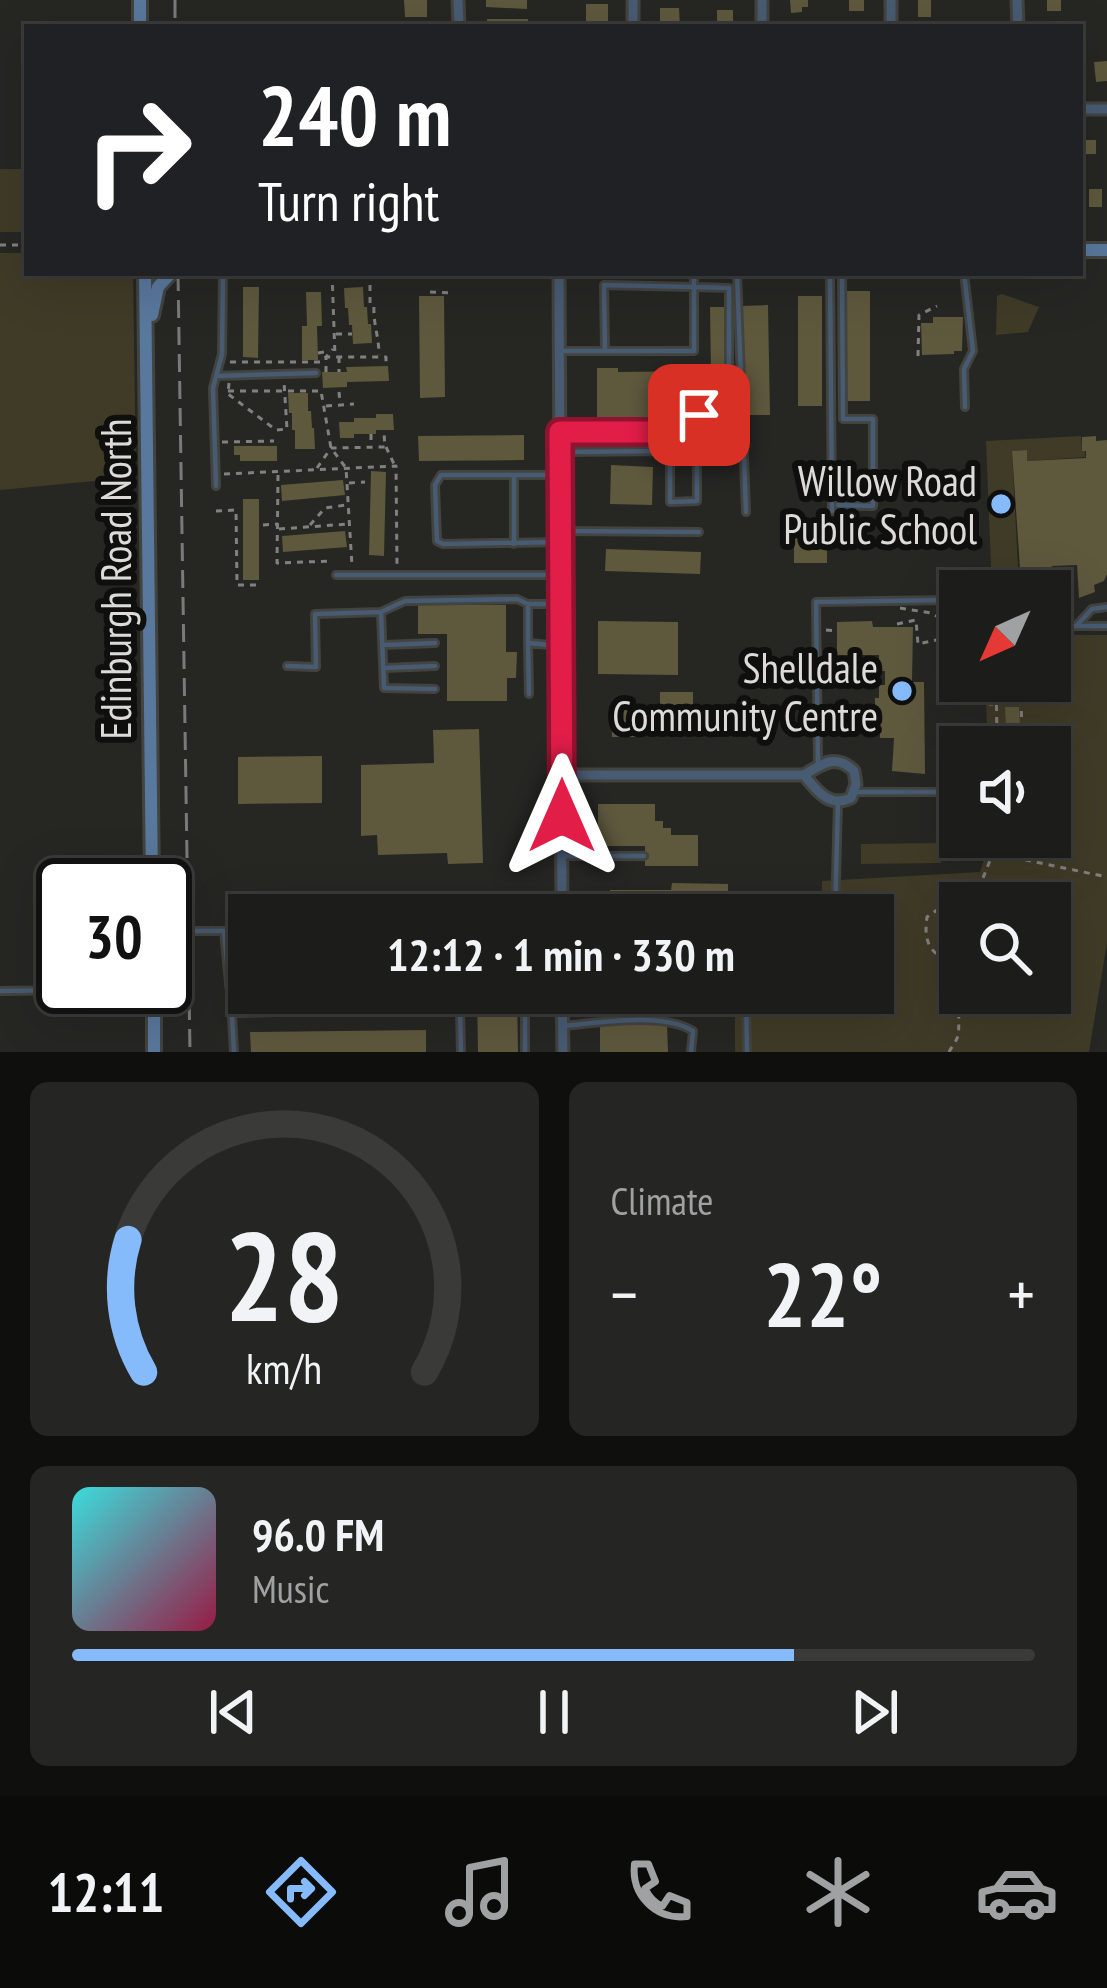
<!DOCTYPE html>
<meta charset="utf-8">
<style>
body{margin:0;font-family:"PT Sans Narrow",sans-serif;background:#252523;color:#f1f3f6;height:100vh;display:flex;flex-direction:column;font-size:45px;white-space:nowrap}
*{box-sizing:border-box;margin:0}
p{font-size:39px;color:#a0a1a2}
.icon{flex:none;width:66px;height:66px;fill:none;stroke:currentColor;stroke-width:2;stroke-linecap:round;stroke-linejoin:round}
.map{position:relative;height:1052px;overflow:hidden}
.details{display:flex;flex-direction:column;gap:30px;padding:30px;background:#0f0f0e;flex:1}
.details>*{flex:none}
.top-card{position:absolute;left:24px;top:24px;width:1059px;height:252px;border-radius:0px;box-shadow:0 12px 48px #0002,0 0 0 3px #3a3a39;background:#202124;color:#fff;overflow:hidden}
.needle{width:78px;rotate:225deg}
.tools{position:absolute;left:939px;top:570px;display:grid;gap:24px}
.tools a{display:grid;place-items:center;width:132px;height:132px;border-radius:0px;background:#1c1c1a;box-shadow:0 12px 48px #0002,0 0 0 3px #3a3a39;font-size:60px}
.speed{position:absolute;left:36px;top:858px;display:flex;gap:24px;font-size:60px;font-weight:700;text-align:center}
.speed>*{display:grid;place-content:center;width:156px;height:156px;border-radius:50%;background:#1c1c1a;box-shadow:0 12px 48px #0002,0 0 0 3px #3a3a39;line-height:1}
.speed .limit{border:6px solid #111;border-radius:18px;background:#fff;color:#111}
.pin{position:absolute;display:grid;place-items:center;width:102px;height:102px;color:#fff;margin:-51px;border-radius:24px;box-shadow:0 6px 18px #0006}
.me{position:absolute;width:132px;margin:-66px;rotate:0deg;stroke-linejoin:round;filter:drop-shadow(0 0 9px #0008)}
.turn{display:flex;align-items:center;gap:42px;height:252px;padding:0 36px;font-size:54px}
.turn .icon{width:156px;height:156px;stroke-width:2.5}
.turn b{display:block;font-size:84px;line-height:102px}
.big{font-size:90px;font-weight:800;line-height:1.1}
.details .card{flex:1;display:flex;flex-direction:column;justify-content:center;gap:18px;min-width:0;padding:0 42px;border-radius:18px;background:#252523}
.details .dial{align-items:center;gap:0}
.dial svg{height:312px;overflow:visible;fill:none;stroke:#3a3a39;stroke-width:7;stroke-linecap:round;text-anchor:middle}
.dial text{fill:#f1f3f6;stroke:none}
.song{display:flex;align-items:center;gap:36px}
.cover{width:144px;height:144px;border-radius:18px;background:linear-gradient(135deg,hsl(180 70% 55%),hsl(340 70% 35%))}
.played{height:12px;border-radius:6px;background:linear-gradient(90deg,#85bbfb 75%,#3a3a39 75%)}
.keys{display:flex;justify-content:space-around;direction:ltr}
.heat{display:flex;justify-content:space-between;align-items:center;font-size:66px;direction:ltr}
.details .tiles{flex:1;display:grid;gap:30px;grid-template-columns:1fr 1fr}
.card:last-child{grid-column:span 2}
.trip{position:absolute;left:228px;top:894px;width:666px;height:120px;border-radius:0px;background:#1c1c1a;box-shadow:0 12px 48px #0002,0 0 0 3px #3a3a39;font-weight:800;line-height:120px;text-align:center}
.menu{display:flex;height:192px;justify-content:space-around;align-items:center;background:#0b0b0a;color:#a0a1a2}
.menu .icon{width:84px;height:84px}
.menu .on{color:#85bbfb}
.menu b{font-size:54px;color:#f1f3f6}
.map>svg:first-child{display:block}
.green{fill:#403b27;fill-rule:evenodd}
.building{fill:#5e583d}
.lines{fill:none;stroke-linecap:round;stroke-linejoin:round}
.service-casing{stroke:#434340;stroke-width:10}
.minor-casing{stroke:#434340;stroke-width:15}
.secondary-casing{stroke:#434340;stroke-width:18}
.path{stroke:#82817f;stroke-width:3;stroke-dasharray:6 6;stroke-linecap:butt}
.service{stroke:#475b72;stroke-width:4.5}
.minor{stroke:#475b72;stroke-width:9}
.secondary{stroke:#59789d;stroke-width:12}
.rail{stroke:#7a7a78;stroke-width:3;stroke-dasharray:18 9;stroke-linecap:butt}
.route-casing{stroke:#92132f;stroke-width:30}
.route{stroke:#e11d48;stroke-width:21}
.poi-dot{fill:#85bbfb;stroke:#0f0f0e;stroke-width:4.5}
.labels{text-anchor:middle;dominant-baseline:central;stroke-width:12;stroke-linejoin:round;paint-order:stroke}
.poi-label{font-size:42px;fill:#dcdbda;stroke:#0f0f0e;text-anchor:end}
.street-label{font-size:42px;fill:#dcdbda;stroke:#0f0f0e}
</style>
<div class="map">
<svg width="1107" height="1052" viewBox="0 0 1107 1052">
<rect width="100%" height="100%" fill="#262623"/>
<!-- green -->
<path class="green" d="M0,169h27v63h-27z
M0,253h27v20h106l3,204 -136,13z
M1002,294l37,13 -11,25 -32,3 1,-39z
M1081,436l1,15h3v6l-58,4v-11l-15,1 6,117 -3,1 1,22h-24l-6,-150z
M1050,635h57v308l-18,109h-354v-59h138v-78h-51v-34l158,-9 11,-35h59v-90h-62l-3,-66h65zM960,903h90v90h-90z
M940,843l1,20 -80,1v-20z"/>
<!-- building -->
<path class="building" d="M404,0h23v17h-22z
M486,0h41v9l-41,-2z
M790,0h18v7h-6v5l-11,1z
M849,0h15v11h-15z
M918,0h13v17h-13z
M1047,0h14v11h-14z
M586,4h22v23h-22z
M660,8h19l1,19h-20z
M717,10h16v17h-16z
M487,19h41v8h-41z
M1107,61v20l-11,1 -2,-20z
M1080,140h16v14h-16z
M1089,189h13v18h-13z
M243,287h16l-1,71 -15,-1z
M363,287l1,20h3l1,17h3l1,19 -19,1 -1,-19h-3l-1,-17h-3l-1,-20z
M845,291h25v110h-25z
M306,292h15l1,34h-5l1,34h-16v-34h5z
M419,296h25l1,101 -25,1z
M798,296h24v110h-24z
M768,305l2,110h-27l-2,-109z
M710,307h16l1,91h-44v4h-6v8h-13v15h-67v-57h21v4l86,-1 7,3z
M933,317h30l-1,34h-8v3l-32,1 -1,-32h12z
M388,366l1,15 -42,1v5l-24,1 -1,-16h25l-1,-5z
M288,393h20v18h3l1,17h2l1,21h-20v-19h-3v-17h-3z
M376,414h17l1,16h-18v4h-22v4h-14l-1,-16h15v-4h22z
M524,435v25l-105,1 -1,-25z
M1096,436v5l11,-1v134l-3,7 -10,4 1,7 -16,6 -2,-33 -25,1 3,41 -5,1v-17h-33l-2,-23h5l-8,-117 15,-1v11l59,-3v-7h-4v-14z
M234,446h43v15h-37v-6h-6z
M611,465l42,2 -1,38 -42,-1z
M371,471l15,1 -2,84 -15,-1z
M343,480l2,15 -63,6 -1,-16z
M243,499h16v81h-16z
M345,531l2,16 -64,5 -1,-16z
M794,535h33v28h-33z
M606,549l95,3 -1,22 -95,-3z
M418,604l88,1v47h11l-1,26h-9v23h-60v-67h-29z
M598,621l80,1v53l-80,-1z
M872,621l1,6h40l-1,55h12l1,92 -33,-3 2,-33h-14v-12h-5v-28h4v-13h6v-14h-6v-16h-42v-33z
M660,692h33v38h-53v7h-28l-1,-30h49z
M1005,707h14l1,19 -14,1z
M479,729l4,134 -35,1 -1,-11 -69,2 -1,-20 -16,1v-71l73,-2 -1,-33z
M322,756v47l-84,1v-47z
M598,804h57v17h8v7h8v7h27v31h-53v-20h-47z
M672,883l56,1v31h-128v-12h9l1,-13h61z
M445,903v10l-100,1 -1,-10z
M249,960v34l-9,1 -1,-34z
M477,993h40l1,59h-40z
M667,1024l1,28h-68v-27z
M426,1030v22h-175l-1,-20z"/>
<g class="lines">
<!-- service casing -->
<g class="service-casing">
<path id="service" d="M737,273l9,239
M830,273l2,238
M964,273l9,78 -9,18 1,38
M560,351h45l-1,-66 90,2v64h-89
M216,376l100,-3
M560,432h109l46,-26h14v-118l-35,-1v-14
M560,452l110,-1v51l27,-1v-33
M514,475h42
M216,486l-3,-98 9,-34 1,-81
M838,505l35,1v-87h-30l-1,-146
M561,531l138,1
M514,544v-69h-73l-6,10 2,56 6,3 118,-2
M336,575h225
M965,578l1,13
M558,604h-30v39l33,3
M1078,624l14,-15 15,-2
M1050,626h57
M528,643l1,51
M383,645l52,-2
M287,666l29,1 -1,-53 66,-2
M384,668l51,-2
M435,689l-51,-1 -3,-76 24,-11 112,-2 11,5
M818,763l-2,-161 135,-2 9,5
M854,792h88
M562,856h82
M835,915l3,-113
M165,931h59l8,82 228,-5 1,-15
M0,991l154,-2
M525,993v59
M746,993l1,59
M562,1006h70l3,-13
M460,1010l1,42
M232,1016l2,36
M563,1026c36,-3 99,-14 130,5l-2,21"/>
</g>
<!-- minor casing -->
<g class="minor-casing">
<path id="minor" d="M458,0l1,27
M633,0v27
M762,0v27
M891,0v27
M1017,0l1,27
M1080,109h27
M559,273l3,642
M562,775h242c18,-11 32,-22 50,-4l2,13 -5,14c-22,10 -34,-7 -47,-23
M562,993l1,59"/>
</g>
<!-- secondary casing -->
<g class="secondary-casing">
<path id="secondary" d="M140,0v27
M1080,250h27
M145,273l7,612
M152,315l6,-28 13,-14
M154,987v65"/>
</g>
<!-- path -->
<path class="path" d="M0,245h27
M332,273l3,83
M370,273v30l4,3c-1,17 5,31 5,49
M430,292l23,1
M336,334h16
M318,353l12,-2
M918,356l1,-41 18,-9
M339,357v15
M230,362h90l6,-5h60v8
M326,372v-15l7,-8
M229,383l-1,11 48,36 11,-1 -3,-47
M228,391h93l10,57 15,20 6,98
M339,392l1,11
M326,406l28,-2
M371,434v12
M222,442l52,-1
M386,447l8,17
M317,468l14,-20 54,-1 -1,-14
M224,474l172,-8 1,99
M278,475l-1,88 56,-2
M349,483l16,-1
M216,511l20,-1 1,75h23
M263,525l15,-1
M310,525l15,-17 21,-3
M279,529l69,-5
M900,608l31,5 29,16
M897,624l19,-4 2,24 42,-9
M826,630l11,1
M987,681l1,23h5
M996,681l1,54 25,-1 -1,-34 6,-19
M998,701l20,-1
M942,816l18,13
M971,837l22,16 114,24
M949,1052c3,-6 8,-11 9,-17 2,-7 0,-52 -3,-59 -11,-25 -34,-19 -28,-59l56,-39 10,-25"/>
<!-- service -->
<use href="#service" class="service"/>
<!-- minor -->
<use href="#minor" class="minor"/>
<!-- secondary -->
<use href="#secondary" class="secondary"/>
<!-- rail -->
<path class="rail" d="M175,0v27
M178,273l12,779"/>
</g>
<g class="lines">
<!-- route casing -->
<g class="route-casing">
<path id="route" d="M562,816l-2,-384h109l30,-17"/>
</g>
<!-- route -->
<use href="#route" class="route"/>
</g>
<!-- markers -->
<g class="poi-dot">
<circle cx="1001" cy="504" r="12"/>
<circle cx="902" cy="691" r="12"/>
</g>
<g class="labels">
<!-- poi labels -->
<g class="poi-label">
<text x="977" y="480">Willow Road<tspan x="977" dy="48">Public School</tspan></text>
<text x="878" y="667">Shelldale<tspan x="878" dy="48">Community Centre</tspan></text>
</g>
<!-- street labels -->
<g class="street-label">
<text transform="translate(115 579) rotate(-90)">Edinburgh Road North</text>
</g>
</g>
</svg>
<div class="tools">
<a><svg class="needle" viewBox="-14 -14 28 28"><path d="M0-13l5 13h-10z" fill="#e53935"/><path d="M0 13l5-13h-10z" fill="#a0a1a2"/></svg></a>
<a><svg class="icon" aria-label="sound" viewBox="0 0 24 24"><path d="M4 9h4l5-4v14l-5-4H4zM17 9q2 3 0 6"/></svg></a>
<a><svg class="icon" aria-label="search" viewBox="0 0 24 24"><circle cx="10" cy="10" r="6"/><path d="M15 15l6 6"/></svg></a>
</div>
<div class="speed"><div class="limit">30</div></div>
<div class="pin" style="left:699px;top:415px;background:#d93025"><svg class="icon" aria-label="arrive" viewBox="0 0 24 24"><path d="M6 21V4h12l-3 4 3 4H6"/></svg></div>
<svg class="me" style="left:562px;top:816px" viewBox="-20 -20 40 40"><path d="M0-17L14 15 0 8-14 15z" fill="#e11d48" stroke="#fff" stroke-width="4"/></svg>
<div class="trip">12:12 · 1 min · 330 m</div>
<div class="top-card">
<div class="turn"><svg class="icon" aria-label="right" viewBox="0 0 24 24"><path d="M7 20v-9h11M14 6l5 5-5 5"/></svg><div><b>240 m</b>Turn right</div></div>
</div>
</div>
<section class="details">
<div class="tiles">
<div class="card dial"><svg viewBox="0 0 100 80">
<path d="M14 69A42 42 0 1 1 86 69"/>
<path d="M14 69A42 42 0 0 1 10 35" stroke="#85bbfb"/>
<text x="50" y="56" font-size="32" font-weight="700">28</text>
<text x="50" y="72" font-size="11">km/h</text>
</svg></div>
<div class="card"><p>Climate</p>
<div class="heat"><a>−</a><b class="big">22°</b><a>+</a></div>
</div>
<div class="card">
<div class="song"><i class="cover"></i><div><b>96.0 FM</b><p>Music</p></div></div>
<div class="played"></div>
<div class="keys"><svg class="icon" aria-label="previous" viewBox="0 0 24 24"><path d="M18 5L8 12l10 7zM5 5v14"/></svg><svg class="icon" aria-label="pause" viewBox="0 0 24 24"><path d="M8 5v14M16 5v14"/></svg><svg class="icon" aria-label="next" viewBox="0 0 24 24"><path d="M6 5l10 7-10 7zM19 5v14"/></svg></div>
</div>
</div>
</section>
<nav class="menu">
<b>12:11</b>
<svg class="icon on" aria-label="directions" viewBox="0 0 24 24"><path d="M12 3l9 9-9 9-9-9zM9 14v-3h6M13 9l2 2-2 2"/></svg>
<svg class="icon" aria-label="music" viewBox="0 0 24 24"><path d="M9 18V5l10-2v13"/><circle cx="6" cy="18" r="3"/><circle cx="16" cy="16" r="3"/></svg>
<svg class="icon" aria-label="phone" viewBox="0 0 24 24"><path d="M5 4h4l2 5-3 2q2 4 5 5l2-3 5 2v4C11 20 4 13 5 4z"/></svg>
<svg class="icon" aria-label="climate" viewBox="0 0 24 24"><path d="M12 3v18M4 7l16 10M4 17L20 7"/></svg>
<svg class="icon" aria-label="car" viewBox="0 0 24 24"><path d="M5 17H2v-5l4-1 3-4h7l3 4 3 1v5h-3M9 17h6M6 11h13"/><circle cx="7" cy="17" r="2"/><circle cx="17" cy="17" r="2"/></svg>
</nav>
